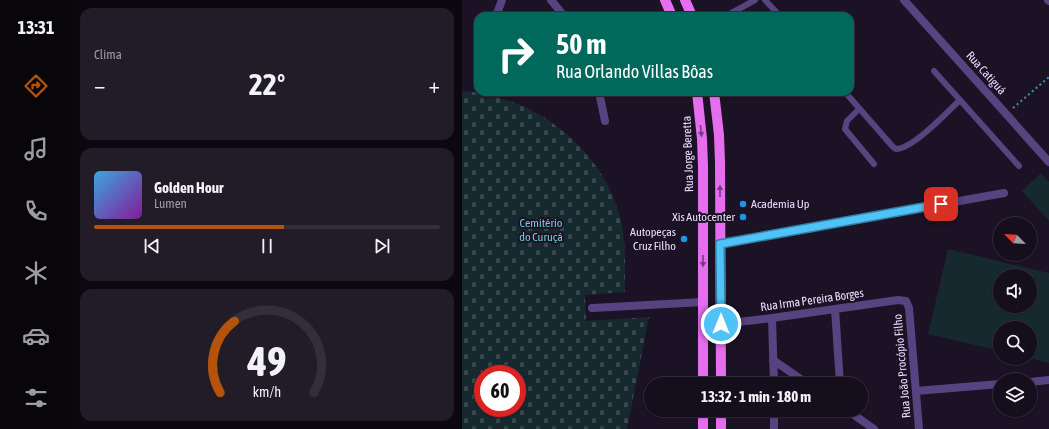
<!DOCTYPE html>
<html lang="pt">
<meta charset="utf-8">
<style>
body{margin:0;font-family:"Asap Condensed",sans-serif;background:#221c29;color:#f1f3f6;height:100vh;display:flex;flex-direction:column;font-size:15px;white-space:nowrap}
*{box-sizing:border-box;margin:0}
p{font-size:13px;color:#9d9ca3}
.icon{flex:none;width:22px;height:22px;fill:none;stroke:currentColor;stroke-width:2;stroke-linecap:round;stroke-linejoin:round}
.map{position:relative;flex:1;overflow:hidden}
.drawer{display:flex;flex-direction:column;gap:8px;padding:8px;background:#0c080f;width:390px}
.drawer>*{flex:none}
.guide{position:absolute;left:12px;top:12px;width:380px;height:84px;border-radius:12px;box-shadow:0 1px 3px #0004,0 0 0 1px #342e3b;background:#00695c;color:#fff;overflow:hidden}
.needle{width:26px;rotate:295deg}
.tools{position:absolute;left:531px;top:217px;display:grid;gap:8px}
.tools a{display:grid;place-items:center;width:44px;height:44px;border-radius:50%;background:#150e1c;box-shadow:0 1px 3px #0004,0 0 0 1px #342e3b;font-size:20px}
.speed{position:absolute;left:12px;top:365px;display:flex;gap:8px;font-size:20px;font-weight:700;text-align:center}
.speed>*{display:grid;place-content:center;width:52px;height:52px;border-radius:50%;background:#150e1c;box-shadow:0 1px 3px #0004,0 0 0 1px #342e3b;line-height:1}
.speed .limit{border:6px solid #d22;background:#fff;color:#111}
.pin{position:absolute;display:grid;place-items:center;width:34px;height:34px;color:#fff;margin:-17px;border-radius:8px;box-shadow:0 2px 6px #0006}
.me{position:absolute;width:44px;margin:-22px;rotate:0deg;stroke-linejoin:round;filter:drop-shadow(0 0 3px #0008)}
.turn{display:flex;align-items:center;gap:14px;height:84px;padding:0 16px;font-size:18px}
.turn .icon{width:52px;height:52px;stroke-width:2.5}
.turn b{display:block;font-size:28px;line-height:34px}
.big{font-size:30px;font-weight:700;line-height:1.1}
.drawer .tile{flex:1;display:flex;flex-direction:column;justify-content:center;gap:6px;min-width:0;padding:0 14px;border-radius:12px;background:#221c29}
.drawer .dial{align-items:center;gap:0}
.dial svg{height:104px;overflow:visible;fill:none;stroke:#342e3b;stroke-width:7;stroke-linecap:round;text-anchor:middle}
.dial text{fill:#f1f3f6;stroke:none}
.song{display:flex;align-items:center;gap:12px}
.cover{width:48px;height:48px;border-radius:6px;background:linear-gradient(135deg,hsl(200 70% 55%),hsl(290 70% 35%))}
.played{height:4px;border-radius:2px;background:linear-gradient(90deg,#b45309 55%,#342e3b 55%)}
.keys{display:flex;justify-content:space-around;direction:ltr}
.heat{display:flex;justify-content:space-between;align-items:center;font-size:22px;direction:ltr}
.trip{position:absolute;left:182px;top:377px;width:224px;height:40px;border-radius:20px;background:#150e1c;box-shadow:0 1px 3px #0004,0 0 0 1px #342e3b;font-weight:700;line-height:40px;text-align:center}
main{display:flex;flex:1;min-height:0}
.tab-bar{display:flex;flex-direction:column;width:72px;justify-content:space-around;align-items:center;background:#08060b;color:#9d9ca3}
.tab-bar .icon{width:28px;height:28px}
.tab-bar .on{color:#b45309}
.tab-bar b{font-size:18px;color:#f1f3f6}
.map>svg:first-child{display:block}
.cemetery{fill:url(#cemetery-stones);fill-rule:evenodd}
.green{fill:#16292f;fill-rule:evenodd}
.lines{fill:none;stroke-linecap:round;stroke-linejoin:round}
.path{stroke:#3d93ad;stroke-width:2;stroke-dasharray:2 3;stroke-linecap:butt}
.service{stroke:#574380;stroke-width:6}
.minor{stroke:#574380;stroke-width:8}
.primary{stroke:#e56eef;stroke-width:10}
.oneway{fill:#763b80}
.route-casing{stroke:#337fa1;stroke-width:10}
.route{stroke:#4fc3f7;stroke-width:7}
.poi-dot{fill:#1c96e6;stroke:#1c1226;stroke-width:1.5}
.labels{text-anchor:middle;dominant-baseline:central;stroke-width:4;stroke-linejoin:round;paint-order:stroke}
.street-label{font-size:12px;fill:#e8dbfb;stroke:#1c1226}
.poi-label{font-size:12px;fill:#e8dbfb;stroke:#1c1226;text-anchor:end}
.park-label{font-size:12px;fill:#6ecfd4;stroke:#1c1226}
</style>
<main>
<nav class="tab-bar">
<b>13:31</b>
<svg class="icon on" aria-label="directions" viewBox="0 0 24 24"><path d="M12 3l9 9-9 9-9-9zM9 14v-3h6M13 9l2 2-2 2"/></svg>
<svg class="icon" aria-label="music" viewBox="0 0 24 24"><path d="M9 18V5l10-2v13"/><circle cx="6" cy="18" r="3"/><circle cx="16" cy="16" r="3"/></svg>
<svg class="icon" aria-label="phone" viewBox="0 0 24 24"><path d="M5 4h4l2 5-3 2q2 4 5 5l2-3 5 2v4C11 20 4 13 5 4z"/></svg>
<svg class="icon" aria-label="climate" viewBox="0 0 24 24"><path d="M12 3v18M4 7l16 10M4 17L20 7"/></svg>
<svg class="icon" aria-label="car" viewBox="0 0 24 24"><path d="M5 17H2v-5l4-1 3-4h7l3 4 3 1v5h-3M9 17h6M6 11h13"/><circle cx="7" cy="17" r="2"/><circle cx="17" cy="17" r="2"/></svg>
<svg class="icon" aria-label="filters" viewBox="0 0 24 24"><path d="M4 7h16M4 17h16"/><circle cx="9" cy="7" r="2"/><circle cx="15" cy="17" r="2"/></svg>
</nav>
<section class="drawer">
<div class="tile"><p>Clima</p>
<div class="heat"><a>−</a><b class="big">22°</b><a>+</a></div>
</div>
<div class="tile">
<div class="song"><i class="cover"></i><div><b>Golden Hour</b><p>Lumen</p></div></div>
<div class="played"></div>
<div class="keys"><svg class="icon" aria-label="previous" viewBox="0 0 24 24"><path d="M18 5L8 12l10 7zM5 5v14"/></svg><svg class="icon" aria-label="pause" viewBox="0 0 24 24"><path d="M8 5v14M16 5v14"/></svg><svg class="icon" aria-label="next" viewBox="0 0 24 24"><path d="M6 5l10 7-10 7zM19 5v14"/></svg></div>
</div>
<div class="tile dial"><svg viewBox="0 0 100 80">
<path d="M14 69A42 42 0 1 1 86 69"/>
<path d="M14 69A42 42 0 0 1 25 14" stroke="#b45309"/>
<text x="50" y="56" font-size="32" font-weight="700">49</text>
<text x="50" y="72" font-size="11">km/h</text>
</svg></div>
</section>
<div class="map">
<svg width="587" height="429" viewBox="0 0 587 429">
<defs>
<pattern id="cemetery-stones" width="16" height="16" patternUnits="userSpaceOnUse"><rect width="16" height="16" fill="#16292f"/><path d="M2 7V4a2 2 0 0 1 4 0v3zM10 15v-3a2 2 0 0 1 4 0v3z" fill="#38474e"/></pattern>
</defs>
<rect width="100%" height="100%" fill="#1c1226"/>
<!-- cemetery -->
<path class="cemetery" d="M0,91c74,4 145,61 160,134 4,23 3,44 3,67l-40,3 1,26 63,-4 -22,112h-165zM21,374h34v34h-34z"/>
<!-- green -->
<path class="green" d="M579,173l8,9v39l-27,-30z
M486,249l101,24v90l-20,-5 1,-30h-30v23l-72,-17zM538,276h30v30h-30z"/>
<g class="lines">
<!-- path -->
<path class="path" d="M551,108l36,-31"/>
<!-- service -->
<path class="service" d="M303,0l15,16
M264,16l29,-16
M472,71l85,95
M383,92l48,55 3,2c17,0 51,-37 64,-49
M397,109l-12,12 -2,8 29,35"/>
<!-- minor -->
<path class="minor" d="M89,0l13,16
M442,0l145,162
M586,0l1,1
M34,16l6,-16
M137,92l6,29
M258,244l284,-51
M130,308l111,-6
M373,309l5,75
M310,318l2,66
M259,324l51,-6 126,-18 8,1 3,7 10,121
M311,360l35,24
M568,382l19,-2
M454,391l84,-7
M312,410v19
M385,410l27,19"/>
<!-- primary -->
<path class="primary" d="M203,0l7,16
M223,0l7,16
M235,92l5,47 1,27v218
M252,92l5,43 1,27 1,222
M259,410v19
M241,429v-19"/>
</g>
<!-- one-way arrows -->
<defs><path id="oneway-solid" d="M-6-.8H1V-3.2L6.5 0L1 3.2V.8H-6Z"/></defs>
<g class="oneway">
<use href="#oneway-solid" transform="translate(239 131) rotate(84)"/>
<use href="#oneway-solid" transform="translate(258 191) rotate(-90)"/>
<use href="#oneway-solid" transform="translate(241 261) rotate(90)"/>
</g>
<g class="lines">
<!-- route casing -->
<g class="route-casing">
<path id="route" d="M259,324l-1,-80 221,-40"/>
</g>
<!-- route -->
<use href="#route" class="route"/>
</g>
<!-- markers -->
<g class="poi-dot">
<circle cx="281" cy="204" r="4"/>
<circle cx="281" cy="217" r="4"/>
<circle cx="222" cy="239" r="4"/>
</g>
<g class="labels">
<!-- street labels -->
<g class="street-label">
<text transform="translate(524 73) rotate(48)">Rua Catiguá</text>
<text transform="translate(226 154) rotate(-92)">Rua Jorge Beretta</text>
<text transform="translate(350 300) rotate(-8)">Rua Irma Pereira Borges</text>
<text transform="translate(440 366) rotate(-95)">Rua João Procópio Filho</text>
</g>
<!-- poi labels -->
<g class="poi-label">
<text x="289" y="204" text-anchor="start">Academia Up</text>
<text x="273" y="217">Xis Autocenter</text>
<text x="214" y="232">Autopeças<tspan x="214" dy="14">Cruz Filho</tspan></text>
</g>
<!-- park labels -->
<g class="park-label">
<text x="79" y="223">Cemitério<tspan x="79" dy="14">do Curuçá</tspan></text>
</g>
</g>
</svg>
<div class="tools">
<a><svg class="needle" viewBox="-14 -14 28 28"><path d="M0-13l5 13h-10z" fill="#e53935"/><path d="M0 13l5-13h-10z" fill="#9d9ca3"/></svg></a>
<a><svg class="icon" aria-label="sound" viewBox="0 0 24 24"><path d="M4 9h4l5-4v14l-5-4H4zM17 9q2 3 0 6"/></svg></a>
<a><svg class="icon" aria-label="search" viewBox="0 0 24 24"><circle cx="10" cy="10" r="6"/><path d="M15 15l6 6"/></svg></a>
<a><svg class="icon" aria-label="layers" viewBox="0 0 24 24"><path d="M12 4l9 5-9 5-9-5zM3 14l9 5 9-5"/></svg></a>
</div>
<div class="speed"><div class="limit">60</div></div>
<div class="pin" style="left:479px;top:204px;background:#d93025"><svg class="icon" aria-label="arrive" viewBox="0 0 24 24"><path d="M6 21V4h12l-3 4 3 4H6"/></svg></div>
<svg class="me" style="left:259px;top:324px" viewBox="-20 -20 40 40"><circle r="17" fill="#4fc3f7" stroke="#fff" stroke-width="3"/><path d="M0-11L8 9 0 5-8 9z" fill="#fff"/></svg>
<div class="trip">13:32 · 1 min · 180 m</div>
<div class="guide">
<div class="turn"><svg class="icon" aria-label="right" viewBox="0 0 24 24"><path d="M7 20v-9h11M14 6l5 5-5 5"/></svg><div><b>50 m</b>Rua Orlando Villas Bôas</div></div>
</div>
</div>
</main>
